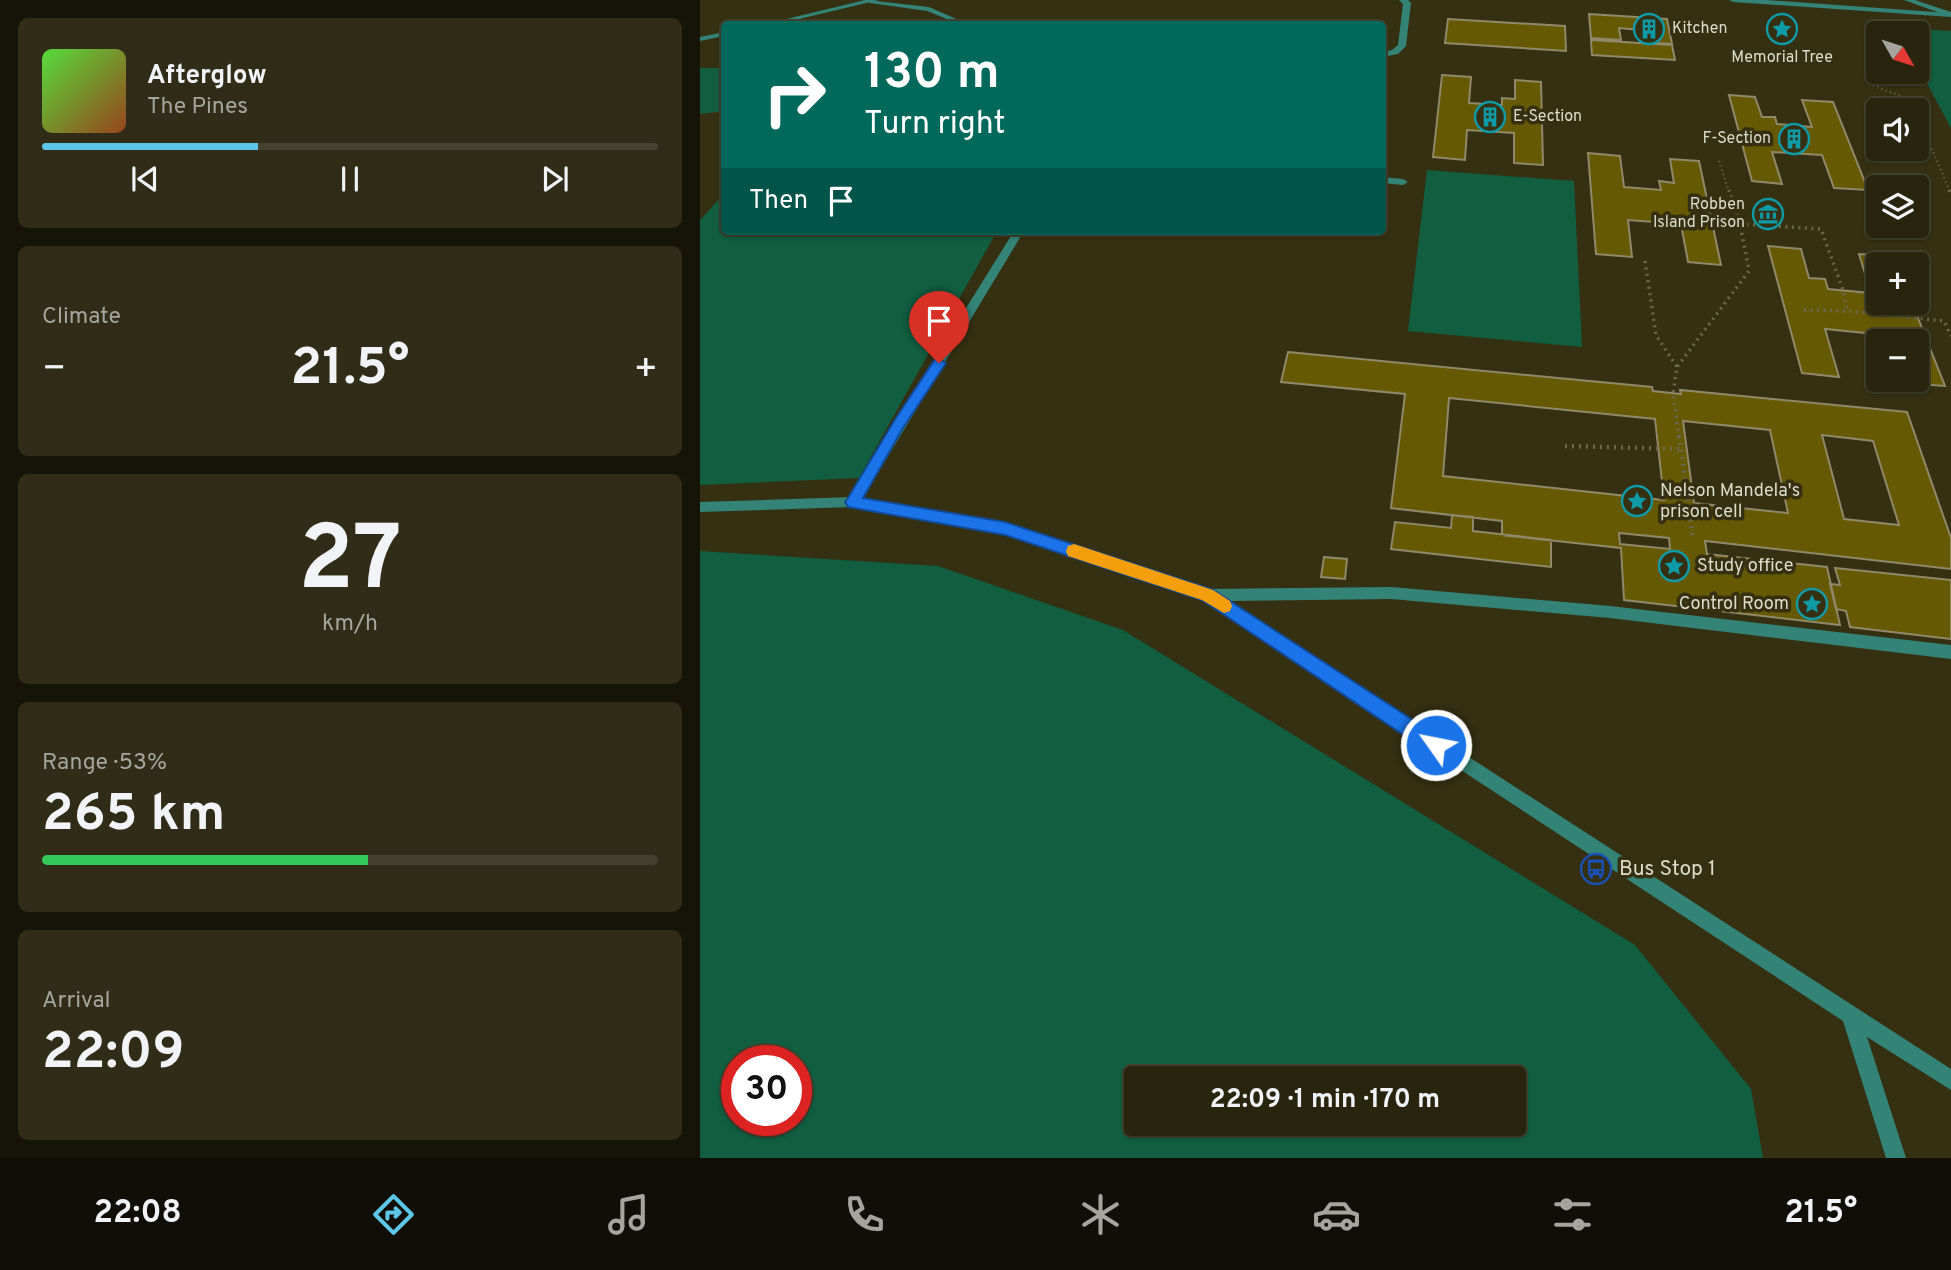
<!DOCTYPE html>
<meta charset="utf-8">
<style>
body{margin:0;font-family:Overpass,sans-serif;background:#302c17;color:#f1f3f6;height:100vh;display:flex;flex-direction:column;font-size:26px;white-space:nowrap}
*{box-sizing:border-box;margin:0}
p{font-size:23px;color:#a5a49e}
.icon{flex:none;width:38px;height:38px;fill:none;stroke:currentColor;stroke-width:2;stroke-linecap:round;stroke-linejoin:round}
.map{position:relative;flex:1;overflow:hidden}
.drawer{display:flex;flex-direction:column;gap:18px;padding:18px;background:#161408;width:700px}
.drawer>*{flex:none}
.banner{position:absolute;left:21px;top:21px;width:665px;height:214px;border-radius:7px;box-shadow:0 2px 5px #0004,0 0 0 2px #44412e;background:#00695c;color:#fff;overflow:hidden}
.needle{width:46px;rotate:129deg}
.buttons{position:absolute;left:1166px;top:21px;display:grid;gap:14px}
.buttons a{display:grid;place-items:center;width:63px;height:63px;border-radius:7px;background:#28240e;box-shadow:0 2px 5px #0004,0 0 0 2px #44412e;font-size:35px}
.speed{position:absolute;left:21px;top:1045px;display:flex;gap:14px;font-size:35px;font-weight:700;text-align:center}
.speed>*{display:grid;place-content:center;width:91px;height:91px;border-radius:50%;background:#28240e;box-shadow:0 2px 5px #0004,0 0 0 2px #44412e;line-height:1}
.speed .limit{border:10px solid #d22;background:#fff;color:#111}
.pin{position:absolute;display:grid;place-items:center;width:60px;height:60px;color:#fff;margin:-72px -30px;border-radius:50% 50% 50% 0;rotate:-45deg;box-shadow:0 0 7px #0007}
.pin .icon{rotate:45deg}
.me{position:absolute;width:77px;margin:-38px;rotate:303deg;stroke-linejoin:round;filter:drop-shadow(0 0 5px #0008)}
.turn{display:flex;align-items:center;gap:24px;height:147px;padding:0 28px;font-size:32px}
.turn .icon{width:91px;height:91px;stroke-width:2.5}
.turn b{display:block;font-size:49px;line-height:60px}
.then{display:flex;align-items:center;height:66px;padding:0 28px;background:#0003;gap:14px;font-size:26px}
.big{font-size:52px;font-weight:700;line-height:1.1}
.drawer .tile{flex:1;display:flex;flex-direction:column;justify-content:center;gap:10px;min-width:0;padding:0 24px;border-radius:10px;background:#302c17}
.drawer .dial{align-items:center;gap:0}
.dial b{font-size:91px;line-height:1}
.song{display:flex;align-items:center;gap:21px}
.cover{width:84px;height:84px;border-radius:10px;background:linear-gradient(135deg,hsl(110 70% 55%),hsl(20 70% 35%))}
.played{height:7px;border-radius:4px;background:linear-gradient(90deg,#5cc7e8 35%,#44412e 35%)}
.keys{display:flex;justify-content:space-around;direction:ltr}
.heat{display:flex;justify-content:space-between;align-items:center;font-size:38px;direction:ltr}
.charge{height:10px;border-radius:5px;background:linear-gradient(90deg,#34c759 53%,#44412e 0)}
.trip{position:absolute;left:424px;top:1066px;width:402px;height:70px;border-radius:7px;background:#28240e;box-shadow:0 2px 5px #0004,0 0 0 2px #44412e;font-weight:700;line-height:70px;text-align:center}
.tabs{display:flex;height:112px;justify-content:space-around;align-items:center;background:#100e06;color:#a5a49e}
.tabs .icon{width:49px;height:49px}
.tabs .on{color:#5cc7e8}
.tabs b{font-size:32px;color:#f1f3f6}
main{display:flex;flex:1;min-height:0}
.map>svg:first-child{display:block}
.green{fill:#115e41;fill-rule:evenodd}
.building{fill:#665904;stroke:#8f8969;stroke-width:2;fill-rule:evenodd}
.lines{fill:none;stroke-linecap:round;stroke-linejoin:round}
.path-far2{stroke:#6b674d;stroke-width:2.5;stroke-dasharray:1 3.5;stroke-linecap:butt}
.path-far1{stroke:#6b674d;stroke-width:3.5;stroke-dasharray:2 4.5;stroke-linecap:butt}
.path{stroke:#6b674d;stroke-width:4.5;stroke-dasharray:2 5;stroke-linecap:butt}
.service{fill:#338377;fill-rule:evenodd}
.minor{fill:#338377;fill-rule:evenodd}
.route{fill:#1a73e8;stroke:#114b97;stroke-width:2}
.slow{fill:#f59e0b}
.labels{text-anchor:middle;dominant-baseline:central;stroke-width:7;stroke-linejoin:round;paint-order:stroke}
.far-poi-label{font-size:16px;fill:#dedbca;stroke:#353012;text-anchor:start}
.poi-label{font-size:18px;fill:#dedbca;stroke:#353012;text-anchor:start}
.near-poi-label{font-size:21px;fill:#dedbca;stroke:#353012;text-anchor:start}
</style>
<main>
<section class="drawer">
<div class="tile">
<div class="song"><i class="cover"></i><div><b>Afterglow</b><p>The Pines</p></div></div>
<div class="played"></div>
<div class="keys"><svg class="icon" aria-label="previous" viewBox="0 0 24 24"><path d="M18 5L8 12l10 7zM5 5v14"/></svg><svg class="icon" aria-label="pause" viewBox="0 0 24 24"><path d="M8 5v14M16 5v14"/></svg><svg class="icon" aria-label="next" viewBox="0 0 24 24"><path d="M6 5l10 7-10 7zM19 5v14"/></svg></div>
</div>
<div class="tile"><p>Climate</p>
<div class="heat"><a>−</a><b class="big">21.5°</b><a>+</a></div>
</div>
<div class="tile dial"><b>27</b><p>km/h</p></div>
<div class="tile"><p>Range · 53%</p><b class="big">265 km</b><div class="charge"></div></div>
<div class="tile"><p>Arrival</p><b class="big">22:09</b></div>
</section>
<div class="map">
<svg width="1251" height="1158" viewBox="0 0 1251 1158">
<rect width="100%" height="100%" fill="#353012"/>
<!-- green -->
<path class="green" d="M1197,28l54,3v97l-35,-65v-30h-16z
M0,68h24v43l-24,3z
M727,170l147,11 8,166 -174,-16z
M24,194v37h273l-138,247 -159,7v-265z
M0,551l238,15 185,64 512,315 116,144 12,69h-1063zM37,1060h59v60h-59zM436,1078h378v46h-378z"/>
<!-- building -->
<path class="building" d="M889,14l78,5 5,25 -30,-2 -2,-12 -21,-2 2,12 -30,-2z
M748,19l117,7 1,25 -121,-8z
M972,20l17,1 2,10 -18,-2z
M891,40l81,5 3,15 -83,-5z
M742,75l29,2 -2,26 33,2v-7l13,1v-19l26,2 2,83 -29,-2v-30l-47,-3 -2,30 -32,-3z
M1029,95l26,2 7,20h13l2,7 35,3 -10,-27 31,2 35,88 -34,-2 -12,-33 -50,-3 10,32 -30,-3z
M888,153l32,3 4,31 37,3 -2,-9 15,2 -4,-24 29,2 22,104 -33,-3 -7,-38 -53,-4 4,37 -36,-3z
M1068,246l33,3 8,29 16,1 3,10 43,4 -12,-39 34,2 3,8h-18v39h34l33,83 -42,-3 -1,-3h14v-39h-28l-3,-6 -60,-6 14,48 -37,-4z
M588,352l364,35 1,4 28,3 -1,-4 227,22 44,126v31l-246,-28 2,13 120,13 13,58 -216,-25 -3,-52 -119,-13v-14l-111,-13 14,-114 -124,-12zM749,398l206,21 9,81 -221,-24zM983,421l87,9 18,83 -94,-10zM1122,435l51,6 26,84 -55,-6zM919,533l50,5 1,11 -50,-5z
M752,515l21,2v14l78,9v27l-160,-18 4,-27 56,6z
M624,557l23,2 -2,20 -24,-2z
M1135,568l116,12v59l-101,-12 -4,-16 -10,-2 -6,-25 10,1z"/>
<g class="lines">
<!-- path-far2 -->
<path class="path-far2" d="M1169,84l32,12 15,14
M1216,111l34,81
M1019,161l10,31"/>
<!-- path-far1 -->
<path class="path-far1" d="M1249,190l2,5
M1040,224l81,5 22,61 4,21
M945,261l11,74 21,32
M1104,310l43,1 97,10 7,15
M979,437l-6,-44 4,-26 72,-96 -9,-47 -11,-34"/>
<!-- path -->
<path class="path" d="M979,436l14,102
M865,446l116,3"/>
<!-- service -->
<path class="service" d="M167,0l62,7 39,17h-9l-32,-13 -57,-8z
M699,0h9l3,3 -5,43 -8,8 -16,3v-5l10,-2 6,-5 5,-41z
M1029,0h37l183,13 2,4 -218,-15z
M682,177l21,2 5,3 -5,3 -21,-2z
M314,231h10l-166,275h-10l-2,-4 2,-4z"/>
<!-- minor -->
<path class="minor" d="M165,0h14l-101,24h-12z
M1204,0h11l36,12v5z
M24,32v4l-24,5v-4z
M153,497l152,26 202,66 184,-2 219,19 341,39v14l-341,-41 -219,-19 -163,2 723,468v21l-84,-53 39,121h-20l-43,-137 -641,-421 -197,-65 -79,-16 -73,-12 -153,5v-10z"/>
</g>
<!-- route -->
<path class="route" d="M239,358l7,5 -43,65 -40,70 142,24 208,68 229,149 3,6 -3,7 -6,2 -7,-2 -227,-152 -197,-65 -157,-28 -3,-5 3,-4 46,-77 41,-62z"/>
<!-- slow -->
<path class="slow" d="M374,544l139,46 17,11 2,5 -2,5 -6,2 -22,-13 -134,-44 -2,-5 2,-5z"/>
<!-- icons -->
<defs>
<g id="building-ring" transform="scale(1.575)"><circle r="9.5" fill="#353012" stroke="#0f9aa8" stroke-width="1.5"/><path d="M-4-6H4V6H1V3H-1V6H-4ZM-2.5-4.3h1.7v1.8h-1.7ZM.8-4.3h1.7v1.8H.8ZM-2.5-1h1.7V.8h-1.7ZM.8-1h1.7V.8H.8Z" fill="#0f9aa8"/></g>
<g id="sight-ring" transform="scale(1.575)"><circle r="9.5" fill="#353012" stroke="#0f9aa8" stroke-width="1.5"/><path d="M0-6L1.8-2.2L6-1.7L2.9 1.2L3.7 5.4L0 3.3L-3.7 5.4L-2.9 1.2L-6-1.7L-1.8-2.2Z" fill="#0f9aa8"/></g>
<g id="museum-ring" transform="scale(1.575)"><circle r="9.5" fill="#353012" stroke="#0f9aa8" stroke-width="1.5"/><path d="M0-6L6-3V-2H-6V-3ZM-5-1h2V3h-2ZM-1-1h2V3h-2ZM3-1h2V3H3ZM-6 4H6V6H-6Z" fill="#0f9aa8"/></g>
<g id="bus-ring" transform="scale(1.575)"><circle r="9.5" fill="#353012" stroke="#1a4fb4" stroke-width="1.5"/><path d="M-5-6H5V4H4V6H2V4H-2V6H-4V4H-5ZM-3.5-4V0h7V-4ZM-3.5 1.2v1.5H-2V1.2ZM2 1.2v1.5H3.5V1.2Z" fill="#1a4fb4"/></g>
</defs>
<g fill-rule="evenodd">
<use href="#building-ring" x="949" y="29"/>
<use href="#sight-ring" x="1082" y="29"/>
<use href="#building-ring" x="790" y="117"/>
<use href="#building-ring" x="1094" y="139"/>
<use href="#museum-ring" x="1068" y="214"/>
<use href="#sight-ring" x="937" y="501"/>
<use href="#sight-ring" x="974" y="566"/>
<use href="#sight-ring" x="1112" y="604"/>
<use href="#bus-ring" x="896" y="869"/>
</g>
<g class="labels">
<!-- far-poi labels -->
<g class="far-poi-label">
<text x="972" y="29">Kitchen</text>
<text x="1082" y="58" text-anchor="middle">Memorial Tree</text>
<text x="813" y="117">E-Section</text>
<text x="1071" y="139" text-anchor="end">F-Section</text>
<text x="1045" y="205" text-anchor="end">Robben<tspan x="1045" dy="18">Island Prison</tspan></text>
</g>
<!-- poi labels -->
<g class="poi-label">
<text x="960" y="491">Nelson Mandela's<tspan x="960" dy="21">prison cell</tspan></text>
<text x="997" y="566">Study office</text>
<text x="1089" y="604" text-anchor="end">Control Room</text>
</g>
<!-- near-poi labels -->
<g class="near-poi-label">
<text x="919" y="869">Bus Stop 1</text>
</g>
</g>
</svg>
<div class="buttons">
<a><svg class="needle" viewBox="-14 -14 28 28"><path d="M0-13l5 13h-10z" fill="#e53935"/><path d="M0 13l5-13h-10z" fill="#a5a49e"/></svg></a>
<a><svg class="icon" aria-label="sound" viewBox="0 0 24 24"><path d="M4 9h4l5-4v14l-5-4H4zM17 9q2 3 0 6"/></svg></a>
<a><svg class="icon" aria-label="layers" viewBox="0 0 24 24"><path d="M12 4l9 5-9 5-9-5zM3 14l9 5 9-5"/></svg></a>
<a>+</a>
<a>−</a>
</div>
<div class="speed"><div class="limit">30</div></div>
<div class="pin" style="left:239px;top:363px;background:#d93025"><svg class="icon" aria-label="arrive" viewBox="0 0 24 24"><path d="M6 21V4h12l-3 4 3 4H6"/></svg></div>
<svg class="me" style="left:736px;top:745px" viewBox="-20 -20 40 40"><circle r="17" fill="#1a73e8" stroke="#fff" stroke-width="3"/><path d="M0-11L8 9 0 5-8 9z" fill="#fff"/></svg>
<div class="trip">22:09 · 1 min · 170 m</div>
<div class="banner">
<div class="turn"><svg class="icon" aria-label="right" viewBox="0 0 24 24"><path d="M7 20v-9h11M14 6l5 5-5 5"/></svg><div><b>130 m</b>Turn right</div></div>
<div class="then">Then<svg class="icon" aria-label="arrive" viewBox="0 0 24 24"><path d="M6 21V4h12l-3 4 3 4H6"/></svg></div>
</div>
</div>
</main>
<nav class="tabs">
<b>22:08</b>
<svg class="icon on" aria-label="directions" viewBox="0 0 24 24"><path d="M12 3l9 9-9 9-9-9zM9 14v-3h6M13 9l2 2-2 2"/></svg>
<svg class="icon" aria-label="music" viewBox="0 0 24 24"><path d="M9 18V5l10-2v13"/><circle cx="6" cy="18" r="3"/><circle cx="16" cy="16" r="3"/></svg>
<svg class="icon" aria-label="phone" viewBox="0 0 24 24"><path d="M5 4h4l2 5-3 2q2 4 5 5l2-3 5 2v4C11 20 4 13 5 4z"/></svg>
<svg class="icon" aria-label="climate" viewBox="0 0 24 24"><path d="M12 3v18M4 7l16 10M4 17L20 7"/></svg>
<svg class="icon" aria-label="car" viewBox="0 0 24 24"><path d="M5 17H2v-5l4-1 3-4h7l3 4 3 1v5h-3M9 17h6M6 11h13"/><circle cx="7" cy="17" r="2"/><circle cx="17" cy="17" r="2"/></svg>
<svg class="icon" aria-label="filters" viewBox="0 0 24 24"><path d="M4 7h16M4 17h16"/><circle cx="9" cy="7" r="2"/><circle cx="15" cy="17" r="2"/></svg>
<b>21.5°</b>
</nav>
